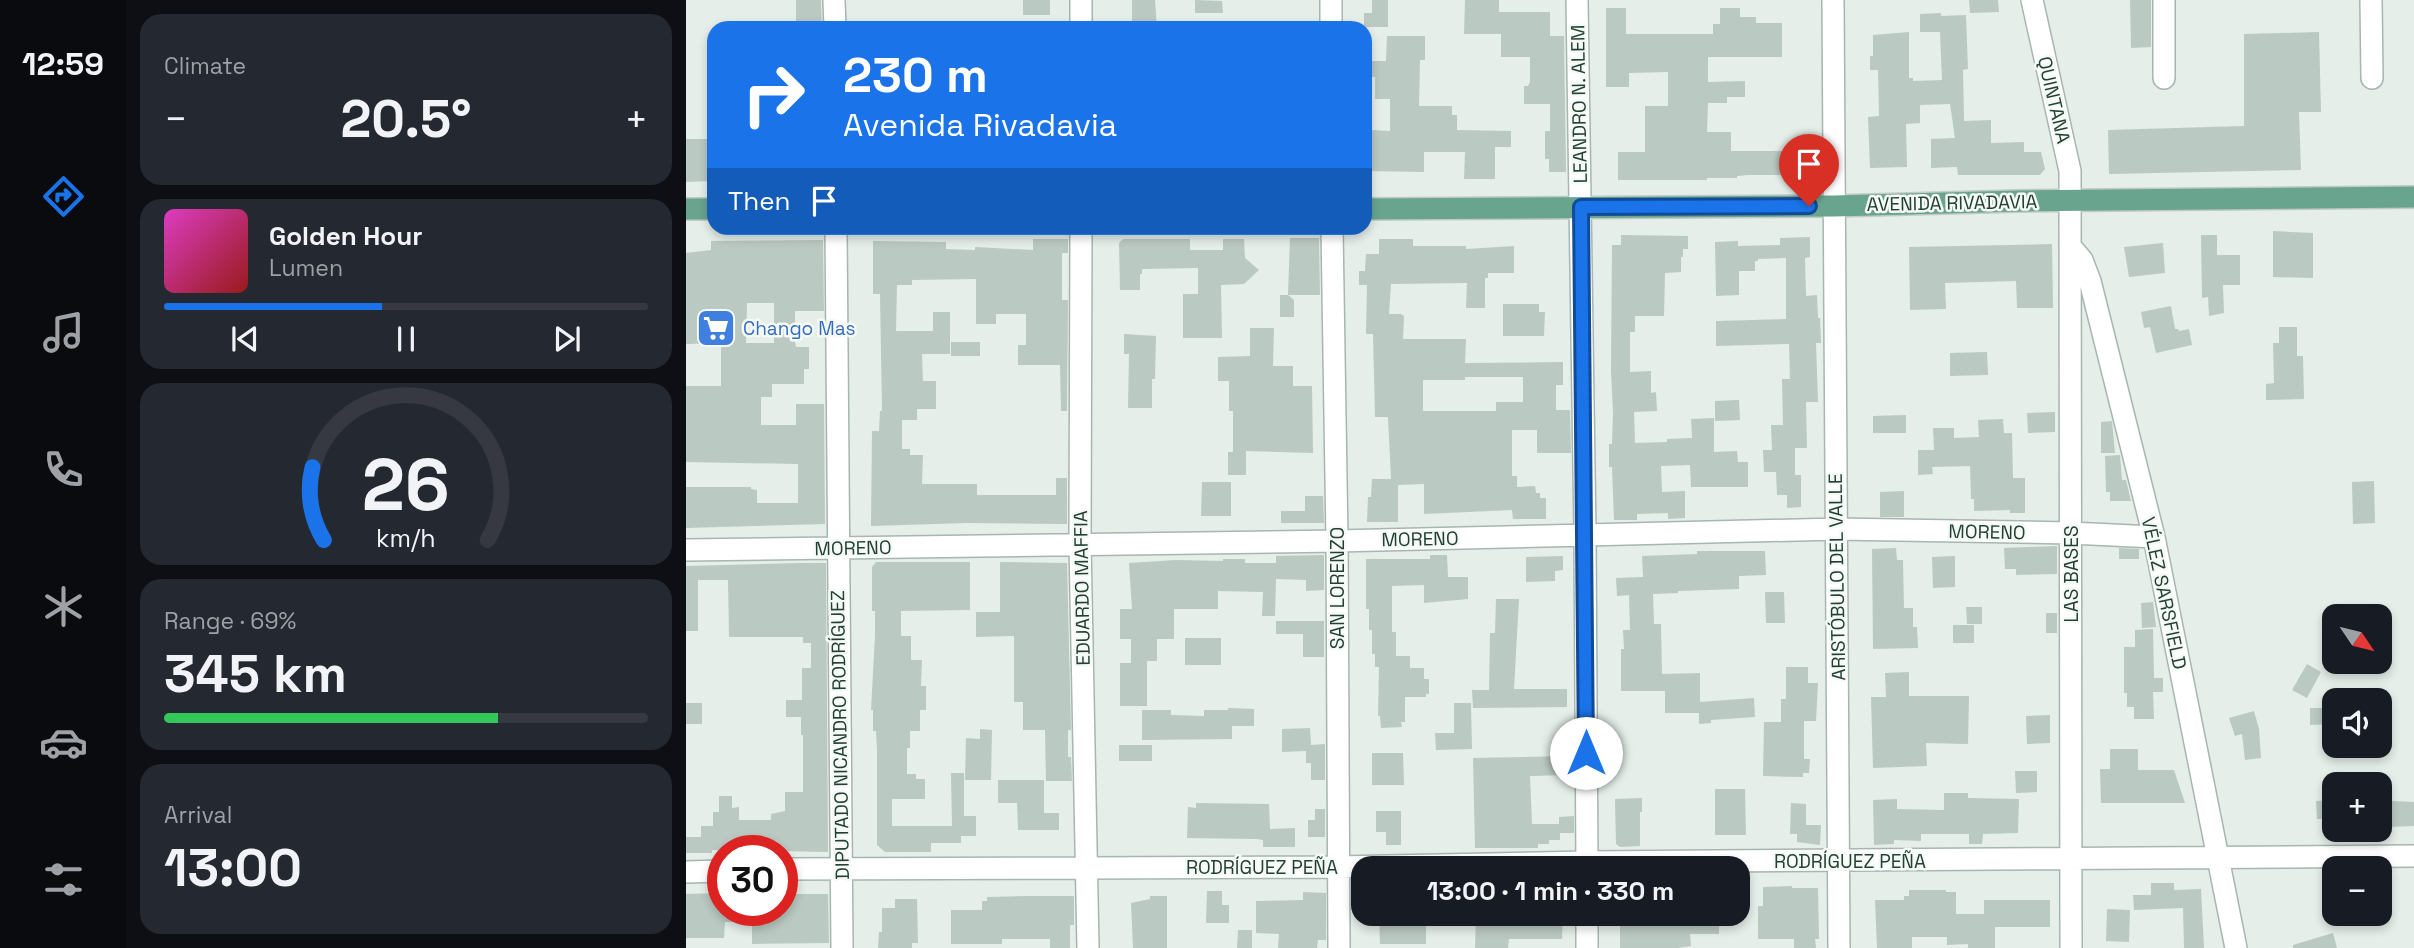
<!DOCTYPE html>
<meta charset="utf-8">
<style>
body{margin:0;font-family:"Space Grotesk",sans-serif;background:#242831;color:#f1f3f6;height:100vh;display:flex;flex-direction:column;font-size:26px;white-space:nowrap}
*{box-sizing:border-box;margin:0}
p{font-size:23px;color:#9ea1a6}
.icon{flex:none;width:38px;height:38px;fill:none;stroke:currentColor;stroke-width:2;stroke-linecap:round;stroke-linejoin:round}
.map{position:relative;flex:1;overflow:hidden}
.side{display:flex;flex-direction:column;gap:14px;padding:14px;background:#0d0f14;width:560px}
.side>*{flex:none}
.top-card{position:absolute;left:21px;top:21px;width:665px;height:214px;border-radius:21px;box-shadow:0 4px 10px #0003;background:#1a73e8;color:#fff;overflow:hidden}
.needle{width:46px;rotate:125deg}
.tools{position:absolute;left:1636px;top:604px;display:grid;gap:14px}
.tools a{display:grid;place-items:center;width:70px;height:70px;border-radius:14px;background:#171b24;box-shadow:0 4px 10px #0003;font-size:35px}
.speed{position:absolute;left:21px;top:835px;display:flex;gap:14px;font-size:35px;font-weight:700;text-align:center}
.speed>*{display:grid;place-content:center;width:91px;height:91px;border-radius:50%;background:#171b24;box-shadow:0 4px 10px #0003;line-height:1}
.speed .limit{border:10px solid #d22;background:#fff;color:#111}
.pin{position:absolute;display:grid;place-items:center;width:60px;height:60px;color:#fff;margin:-72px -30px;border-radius:50% 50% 50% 0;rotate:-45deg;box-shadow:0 0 7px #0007}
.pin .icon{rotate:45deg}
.me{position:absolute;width:77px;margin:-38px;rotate:0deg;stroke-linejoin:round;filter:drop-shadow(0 0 5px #0008)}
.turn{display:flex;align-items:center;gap:24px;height:147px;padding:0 21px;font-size:32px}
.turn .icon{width:91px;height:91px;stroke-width:2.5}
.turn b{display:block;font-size:49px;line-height:60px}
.then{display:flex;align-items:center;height:66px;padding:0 21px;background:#0003;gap:14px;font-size:26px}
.big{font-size:52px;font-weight:700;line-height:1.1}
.side .card{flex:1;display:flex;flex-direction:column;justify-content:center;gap:10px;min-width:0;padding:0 24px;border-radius:21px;background:#242831}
.side .dial{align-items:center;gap:0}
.dial svg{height:182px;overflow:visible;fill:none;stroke:#363941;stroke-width:7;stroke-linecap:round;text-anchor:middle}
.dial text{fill:#f1f3f6;stroke:none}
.song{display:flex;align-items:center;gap:21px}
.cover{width:84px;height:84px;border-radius:10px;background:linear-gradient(135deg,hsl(310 70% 55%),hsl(0 70% 35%))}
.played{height:7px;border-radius:4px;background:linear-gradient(90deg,#1a73e8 45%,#363941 45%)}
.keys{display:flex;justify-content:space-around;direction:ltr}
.heat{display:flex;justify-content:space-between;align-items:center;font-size:38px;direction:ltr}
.charge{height:10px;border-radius:5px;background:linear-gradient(90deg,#34c759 69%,#363941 0)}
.trip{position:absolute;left:665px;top:856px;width:399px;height:70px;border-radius:21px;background:#171b24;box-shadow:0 4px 10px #0003;font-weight:700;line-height:70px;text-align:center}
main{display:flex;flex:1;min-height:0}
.tabs{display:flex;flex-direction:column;width:126px;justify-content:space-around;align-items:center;background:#090b0e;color:#9ea1a6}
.tabs .icon{width:49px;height:49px}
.tabs .current{color:#1a73e8}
.tabs b{font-size:32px;color:#f1f3f6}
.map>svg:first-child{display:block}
.building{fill:#bac9c2;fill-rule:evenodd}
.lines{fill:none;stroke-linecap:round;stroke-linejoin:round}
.minor-casing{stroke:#a7b6b0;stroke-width:24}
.major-casing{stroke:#c1cac7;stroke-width:24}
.minor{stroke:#fff;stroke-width:21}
.major{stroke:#69a48f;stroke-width:21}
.route-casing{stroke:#114b97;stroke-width:18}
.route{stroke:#1a73e8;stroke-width:12}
.labels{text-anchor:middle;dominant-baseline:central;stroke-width:5;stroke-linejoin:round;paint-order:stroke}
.street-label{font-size:19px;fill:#234036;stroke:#f6faf7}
.shop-label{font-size:19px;fill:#366cbe;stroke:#f6faf7;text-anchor:start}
</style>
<main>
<nav class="tabs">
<b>12:59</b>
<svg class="icon current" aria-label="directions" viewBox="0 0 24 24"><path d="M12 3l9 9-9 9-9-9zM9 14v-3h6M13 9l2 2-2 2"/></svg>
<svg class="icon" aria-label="music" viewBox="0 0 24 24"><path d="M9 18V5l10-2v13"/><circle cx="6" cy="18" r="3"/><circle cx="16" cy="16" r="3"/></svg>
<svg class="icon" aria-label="phone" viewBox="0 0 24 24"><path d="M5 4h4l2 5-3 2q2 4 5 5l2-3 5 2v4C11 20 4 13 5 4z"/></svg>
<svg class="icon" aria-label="climate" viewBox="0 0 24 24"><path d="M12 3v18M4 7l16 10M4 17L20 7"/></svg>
<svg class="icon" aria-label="car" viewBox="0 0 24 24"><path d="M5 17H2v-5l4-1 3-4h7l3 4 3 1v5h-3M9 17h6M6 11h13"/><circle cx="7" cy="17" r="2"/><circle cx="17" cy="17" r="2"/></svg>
<svg class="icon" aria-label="filters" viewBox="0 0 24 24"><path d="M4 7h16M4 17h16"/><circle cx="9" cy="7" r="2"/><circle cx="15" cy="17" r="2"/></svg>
</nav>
<section class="side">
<div class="card"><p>Climate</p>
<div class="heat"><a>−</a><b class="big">20.5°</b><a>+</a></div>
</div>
<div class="card">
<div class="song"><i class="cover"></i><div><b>Golden Hour</b><p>Lumen</p></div></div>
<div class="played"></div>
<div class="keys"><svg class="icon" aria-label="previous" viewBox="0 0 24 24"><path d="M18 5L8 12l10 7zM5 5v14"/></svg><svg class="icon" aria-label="pause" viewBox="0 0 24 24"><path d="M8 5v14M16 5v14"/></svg><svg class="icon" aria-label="next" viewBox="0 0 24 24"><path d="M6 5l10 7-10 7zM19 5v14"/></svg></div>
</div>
<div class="card dial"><svg viewBox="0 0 100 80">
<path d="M14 69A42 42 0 1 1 86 69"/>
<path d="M14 69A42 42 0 0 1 9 37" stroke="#1a73e8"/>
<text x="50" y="56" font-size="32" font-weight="700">26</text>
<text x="50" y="72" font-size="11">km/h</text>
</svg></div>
<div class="card"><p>Range · 69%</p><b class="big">345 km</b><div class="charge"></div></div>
<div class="card"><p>Arrival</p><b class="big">13:00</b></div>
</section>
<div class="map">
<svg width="1728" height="948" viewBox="0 0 1728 948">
<rect width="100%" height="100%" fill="#e5eee9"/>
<!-- building -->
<path class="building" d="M110,0h25l1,28h-26z
M337,0h27v15h-27z
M446,0h23l2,28h-25z
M509,0l27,1 1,12h-28z
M686,0h16v27h-24v-14h8z
M779,0h34v12h51v24h14l2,136h-17v-13h-4v-28h5v-27h-26v-18h4l2,-4v-25h-29v-23h-37z
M1283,0h29l1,12 -29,1z
M1444,0h21v47l-20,1z
M920,8h20v26h87v-10h7v-16h20v9h16v6h26v34h-74v25l37,-1v16h-18v6h-19l-1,29h24v19h59v-6h27v34h-27v-4h-42l-11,1v2h-30v2h-89v-28h27v-46h23v-34l-39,1v14h-23z
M1255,13v3l25,-1 2,54 -5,1 1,51 27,-1v23l33,-1v10h17l4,17 -5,6h-82l-1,-8 -26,1v-29l24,-1 -5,-34 -30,1v18l-14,1 1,43 -37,1 -2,-51 11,-1 -1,-46h-8v-14h3v-21l36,-3v46h4v3l29,-1 -2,-48h-20v-18z
M1633,32l2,80h-22l2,58 -192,4 -1,-44 136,-4v-92z
M701,36h38v24h-5l-1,46h33v9h5v15l54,1v16h-16v32h-31l1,-27h-41v20l-59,-1v-33h7v-8l18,1v-32h-15v-22h-10v-16h21z
M0,139h28v42l-28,1z
M1587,231l40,2v45l-40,-1z
M935,235l67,1v13h-5v8h-2v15l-16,1 -1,43h-29v16h-5v40l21,-1v22l5,-1 1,19 -23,1 1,31 32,-1v-3l25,-1 -1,-19 23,-1v34l23,-1 1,11h10v25h-57l-1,-22 -29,1 1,26 23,-1v27l-17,1v-6l-31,1v6h-23l-2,-53h-3v-23h3l1,-31 -2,-42 1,-126h9z
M1515,235h16v20h23v30h-17l1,28 -15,3 -1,-19 -6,1z
M1124,237v20l-5,1 1,38 11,-1 1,23h2l1,25h-5l2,59h-12l1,46h-12v27h6v32l-14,1v-13h-10l-1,-23h-12l-1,-22h9l-1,-25h12l-1,-46h8l-1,-35 -73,2v-25l70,-2v-61l-28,1v2h-3v10h-16v24l-23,1 -1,-54 23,-1v5l42,-1v-7z
M604,238h29l1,57h-32z
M347,239h35v14h-6v47h6l-1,111h-6l-1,-46h-42v-20h8v-31h-30v10h-20v-45l-64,1v5h-15l-1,46h37v-19h17v42h-28l1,27h13v28h-19v11h-15v29h8v6h13l-1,29h55v11h79v-17h11v46l-100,-1 -96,3 1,-95h7l1,-20h2l-2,-117h-7v-53l73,1v7l29,1v-3l58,3z
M437,239h67v11h33v-11h21l1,19 14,12 -15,14 -23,1 1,53h-39v-44h15v-26l-56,1v5h-2v16h-20l-1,-47z
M693,239h34v7h53v3l48,-3v27h-26v5h-3v30h-19l1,-25 -76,1 -2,30h12l3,2 -1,23h63l-1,24 98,-1v23h-7v25h14l1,43h-34v-23h-25v46h5v11l18,-1 1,7h4v5h6v21h-33l-1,-9 -88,4v-30l-26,1v37h-31l1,-25h3l1,-18h19l-3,-62h-13l-2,-83h-7l1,-49h-8v-14h6l1,-17h13zM779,377h58v25h-27v9h-73v-31h42z
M137,240l1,71h-29v32l1,4h13v22h-5v15h-32v13h-11v28h35v-21h28l1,120 -139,4v-41h65v2l6,1v13h41v-39l-112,-2v-76h35v-43l-35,1v-91l25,-3v-9zM61,303h27v40h-28z
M1477,243l2,30 -36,4 -5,-30z
M1366,244l1,64h-36l-1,-27 -71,2 1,26 -36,1 -1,-63z
M594,295h8l6,5v17h-14z
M817,304h36v8h6l-1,24h-41z
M1485,306l4,23h3l1,2 10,-2 3,16 -36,8 -6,-26 -6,1 -3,-16z
M1593,327h18v29h6l1,43 -38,1v-16l8,-1 -1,-40h6z
M564,328h24l-1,38h20v20h19l1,67 -67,-2v24h-18v-23h5v-41h-4v-30h-11v-24l32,-1z
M438,334l32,2 -1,43h-3v29h-24l1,-54h-5z
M265,342h29v14h-29z
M1301,352l1,23 -38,1v-23z
M1053,400l1,20 -25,1v-20z
M1369,412v20l-27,1 -1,-20z
M1220,415v18h-33v-17z
M1317,419l1,14h8l1,45h12v35h-15v-3l-36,1v-12h-3l-1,-33 -38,1 1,7 -15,1v-25h16l-1,-22h21v10l25,-1 -1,-17z
M1426,421l3,32h-14v-31z
M1434,455l2,25h4l5,21h-21v-9h-4l-1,-36z
M1688,481l1,42 -22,1 -1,-42z
M516,482h29v34h-30z
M1218,491v26h-24v-25z
M619,496h18l1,27h-43v-12h24z
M1371,546v28l-41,1v-6h-11l-1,-21z
M1210,548l1,12h6l1,48h9v19h4l1,21 -45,1 -1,-100z
M1433,548l20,1v10h-20z
M1011,551h68l1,24 -27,1v13l-61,2v2l-25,1 1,30h7l1,50 38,-1v29l54,-4 1,19 -44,3v3l-12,1v-11h-34v-22h-44v-42h3l-1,-19h7l-1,-35 -12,1 -1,-18 27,-1 -1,-21 55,-2z
M638,555v35l-18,1v-11l-30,-1 -1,37h-13l1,-24 -45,-1v18h-44v30h-17v22h-10v45h-27v-43h11v-24h-11v-30h12l-3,-46 47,-3 47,1v-2h22v4h31v-7z
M744,555h17l1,22h20v22l-44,4v-18l-32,1v46h4v24h14v12h14v11h5v15h-3v3h-21v25h-4l1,5 -21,1 -1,-12h-2l1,-49h-4v-13h-3v-24h-3v-21h-3v-50h64z
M877,556v14l-8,1v10l-29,1v-25z
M1269,556v31l-22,1 -1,-31z
M190,562h94v48l-69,1v25h10v24h11l-1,26h5v24h-6v21h-10v17h-3v26h9v5h9v20h-33v27h60l-1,-53h13v43h12v20h-15v7h-30v9h-46l-8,-7v-96l-1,-18h-3v-21h-2l4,-74v-25h-3v-44z
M314,562l67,1 4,167h-3v27h3l1,24h-26l-1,-51h-22v-28h-9v-66l-38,1v-25h24z
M114,563h26l2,289 -116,-2v3h-26v-16h15v-11h12v-14h6v-16h13v12l7,-1v13h32v-6l14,-3v-19h18v-57h-2v-18h-15v-17h16v-32h9v-25h-8v-6h-74l-1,-57h-30v51h-12v-65z
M1079,592h19l1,31h-19z
M810,599h23l-5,90h53v18l-94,1 -1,-18h17l1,-57h5z
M1467,602l3,25 -14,1 -1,-25z
M1280,607h16v17h-15z
M1360,613h11v20h-11z
M590,621h48v36h-21v-23h-27z
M1267,625h21v18h-21z
M1467,629l1,49h9v14h-10l1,27h-20v-12h-7v-14h-3v-46h11v-17z
M499,638h36v27h-36z
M1621,664l14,8 -14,26 -15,-8z
M1100,667h22v16h10l-2,38h-12v38h6l-1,14h-6v4l-40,-1 1,-54h17v-23h5z
M1223,672v24h60l-1,48 -42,-1 1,23 -54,2 -2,-71h15l-1,-24z
M0,703h16v21h-16z
M768,703h17l1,46 -36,1 -1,-17h19z
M542,708l26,1v17h-22v13l-90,1v-30h29v5l33,1v-6h24z
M1624,708h24v16l-24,1z
M1568,711l5,18 2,29 -16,2 -3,-26 -7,2 -6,-18z
M1364,715v28l-23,1 -1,-28z
M624,728l1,17 14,-1v36h-14v-17h-5v-12l-24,1v-23z
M294,729l12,1 -1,50h-26l1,-42 14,1z
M433,745h33v16h-33z
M1424,749h28v21h36l11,33h-84l-1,-34h10z
M686,753h31l1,32h-32z
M882,756v19l-38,1 2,48h27v-7l15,-1v17h-14v7h-11v4h-11v4h-63l-2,-90z
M1329,771h22v21l-21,1z
M312,780h46v33h15v17h-41l-1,-27h-19z
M1029,789h30l1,46h-31z
M1258,793h24v5l51,1 -1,34 -35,1 -1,10h-13v-10h-48v7l-27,-1v4l-20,1 -1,-45 24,-1v10l47,1z
M956,798v14h-2v34l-20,1 -4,-3 -1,-45z
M1648,800v19h-17l-1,-18z
M1706,801l22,1v24l-26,1z
M510,803l73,1 1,25 25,-1v19h-32v-7l-7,-1 -69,-1 1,-31 8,1z
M1105,803l15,1v21h15l-1,20 -23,-3v-8h-7z
M629,809h10v28h-17v-17h7z
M690,811h25v34h-15v-13h-10z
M1465,883h23v7l27,-1 3,59h-20l-1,-40 -49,2 -1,-15h18z
M1106,886v2h26l1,51h-4l1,9h-22v-9h-36v-33h5v-19z
M1223,890h37v2h10v22h28v-14h66v27h-55v21h-27v-4l-21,1v-8h-35v11h-35l-2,-48h29v-4h5z
M521,891h15v14h7v18h-23z
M617,892l23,1v47h-8l-1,8h-39l1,-14 -23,-1v-32l47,-1z
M37,893v17h59v-16h46l1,49 -77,1v-22h-27l-1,16h-38v-44z
M343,896h45v29h-4v23h-20v-9h-48v5h-51v-34h31v-9h5v-4z
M464,896h17v52h-34l-2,-45 19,-4z
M209,899h22l1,44h-6v5h-34l1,-16h3v-24h13z
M1421,909l23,1 -1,32 -23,-1z
M693,914h47v30h-46z
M790,914h87l-1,25h-53l-1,9h-33z
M934,914h23v8l56,-8h20v20h-29l1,12 -13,2h-58z
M552,930h14v18h-15z
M1647,933l4,15h-44v-3z"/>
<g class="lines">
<!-- minor casing -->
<g class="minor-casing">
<path id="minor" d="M148,0l1,28
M395,0v28
M645,0v28
M891,0l8,535 2,333
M1147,0l6,948
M1346,0l38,171 1,777
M1685,0l1,78
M1478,78v-78
M150,228l6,720
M395,228l-1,316 8,404
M646,228l5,313 2,407
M1384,246l12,14 8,21 64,256 82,411
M0,550l651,-9 500,-12 234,4 83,4
M96,869l556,-2 249,-5 827,-6
M0,872l37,-1
M901,914v34"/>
</g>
<!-- major casing -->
<g class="major-casing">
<path id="major" d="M0,209h28
M679,209l469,-3 184,-5 396,-4"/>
</g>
<!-- minor -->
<use href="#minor" class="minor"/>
<!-- major -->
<use href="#major" class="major"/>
</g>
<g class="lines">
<!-- route casing -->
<g class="route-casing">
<path id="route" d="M900,753l-5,-546 228,-1"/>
</g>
<!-- route -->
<use href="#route" class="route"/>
</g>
<!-- icons -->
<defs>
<g id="supermarket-square" transform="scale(2.0125)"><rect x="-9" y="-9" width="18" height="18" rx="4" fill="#3f7fe0" stroke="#f6faf7"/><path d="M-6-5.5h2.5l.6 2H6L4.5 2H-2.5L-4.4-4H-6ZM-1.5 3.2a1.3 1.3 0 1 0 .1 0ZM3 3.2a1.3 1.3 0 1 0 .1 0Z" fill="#fff"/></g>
</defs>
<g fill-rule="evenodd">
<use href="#supermarket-square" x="30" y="328"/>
</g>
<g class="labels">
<!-- street labels -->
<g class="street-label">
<text transform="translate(1368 100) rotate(77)">QUINTANA</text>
<text transform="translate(893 104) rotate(-91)">LEANDRO N. ALEM</text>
<text transform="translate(1266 203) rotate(-1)">AVENIDA RIVADAVIA</text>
<text transform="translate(1301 532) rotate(1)">MORENO</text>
<text transform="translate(734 539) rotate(-1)">MORENO</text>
<text transform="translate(167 548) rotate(-1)">MORENO</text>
<text transform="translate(1385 574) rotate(-90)">LAS BASES</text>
<text transform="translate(1151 577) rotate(-91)">ARISTÓBULO DEL VALLE</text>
<text transform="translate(396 588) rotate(-91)">EDUARDO MAFFIA</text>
<text transform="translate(651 588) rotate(-90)">SAN LORENZO</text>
<text transform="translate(1478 593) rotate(78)">VÉLEZ SARSFIELD</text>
<text transform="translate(154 735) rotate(-91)">DIPUTADO NICANDRO RODRÍGUEZ</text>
<text x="1164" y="861">RODRÍGUEZ PEÑA</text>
<text x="576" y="867">RODRÍGUEZ PEÑA</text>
</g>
<!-- shop labels -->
<g class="shop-label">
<text x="57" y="328">Chango Mas</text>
</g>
</g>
</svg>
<div class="tools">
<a><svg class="needle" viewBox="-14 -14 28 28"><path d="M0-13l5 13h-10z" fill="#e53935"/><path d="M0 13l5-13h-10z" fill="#9ea1a6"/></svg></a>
<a><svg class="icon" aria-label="sound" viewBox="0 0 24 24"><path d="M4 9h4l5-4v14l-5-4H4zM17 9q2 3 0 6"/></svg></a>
<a>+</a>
<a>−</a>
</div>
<div class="speed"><div class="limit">30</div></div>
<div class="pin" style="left:1123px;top:206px;background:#d93025"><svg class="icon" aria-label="arrive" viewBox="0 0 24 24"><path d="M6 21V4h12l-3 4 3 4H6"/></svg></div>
<svg class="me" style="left:900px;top:753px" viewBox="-20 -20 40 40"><circle r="19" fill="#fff"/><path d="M0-13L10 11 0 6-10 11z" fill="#1a73e8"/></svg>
<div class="trip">13:00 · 1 min · 330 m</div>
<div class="top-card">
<div class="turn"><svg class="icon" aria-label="right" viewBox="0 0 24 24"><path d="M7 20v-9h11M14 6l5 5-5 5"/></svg><div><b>230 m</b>Avenida Rivadavia</div></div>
<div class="then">Then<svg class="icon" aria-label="arrive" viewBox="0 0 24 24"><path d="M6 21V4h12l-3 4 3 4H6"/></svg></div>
</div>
</div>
</main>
